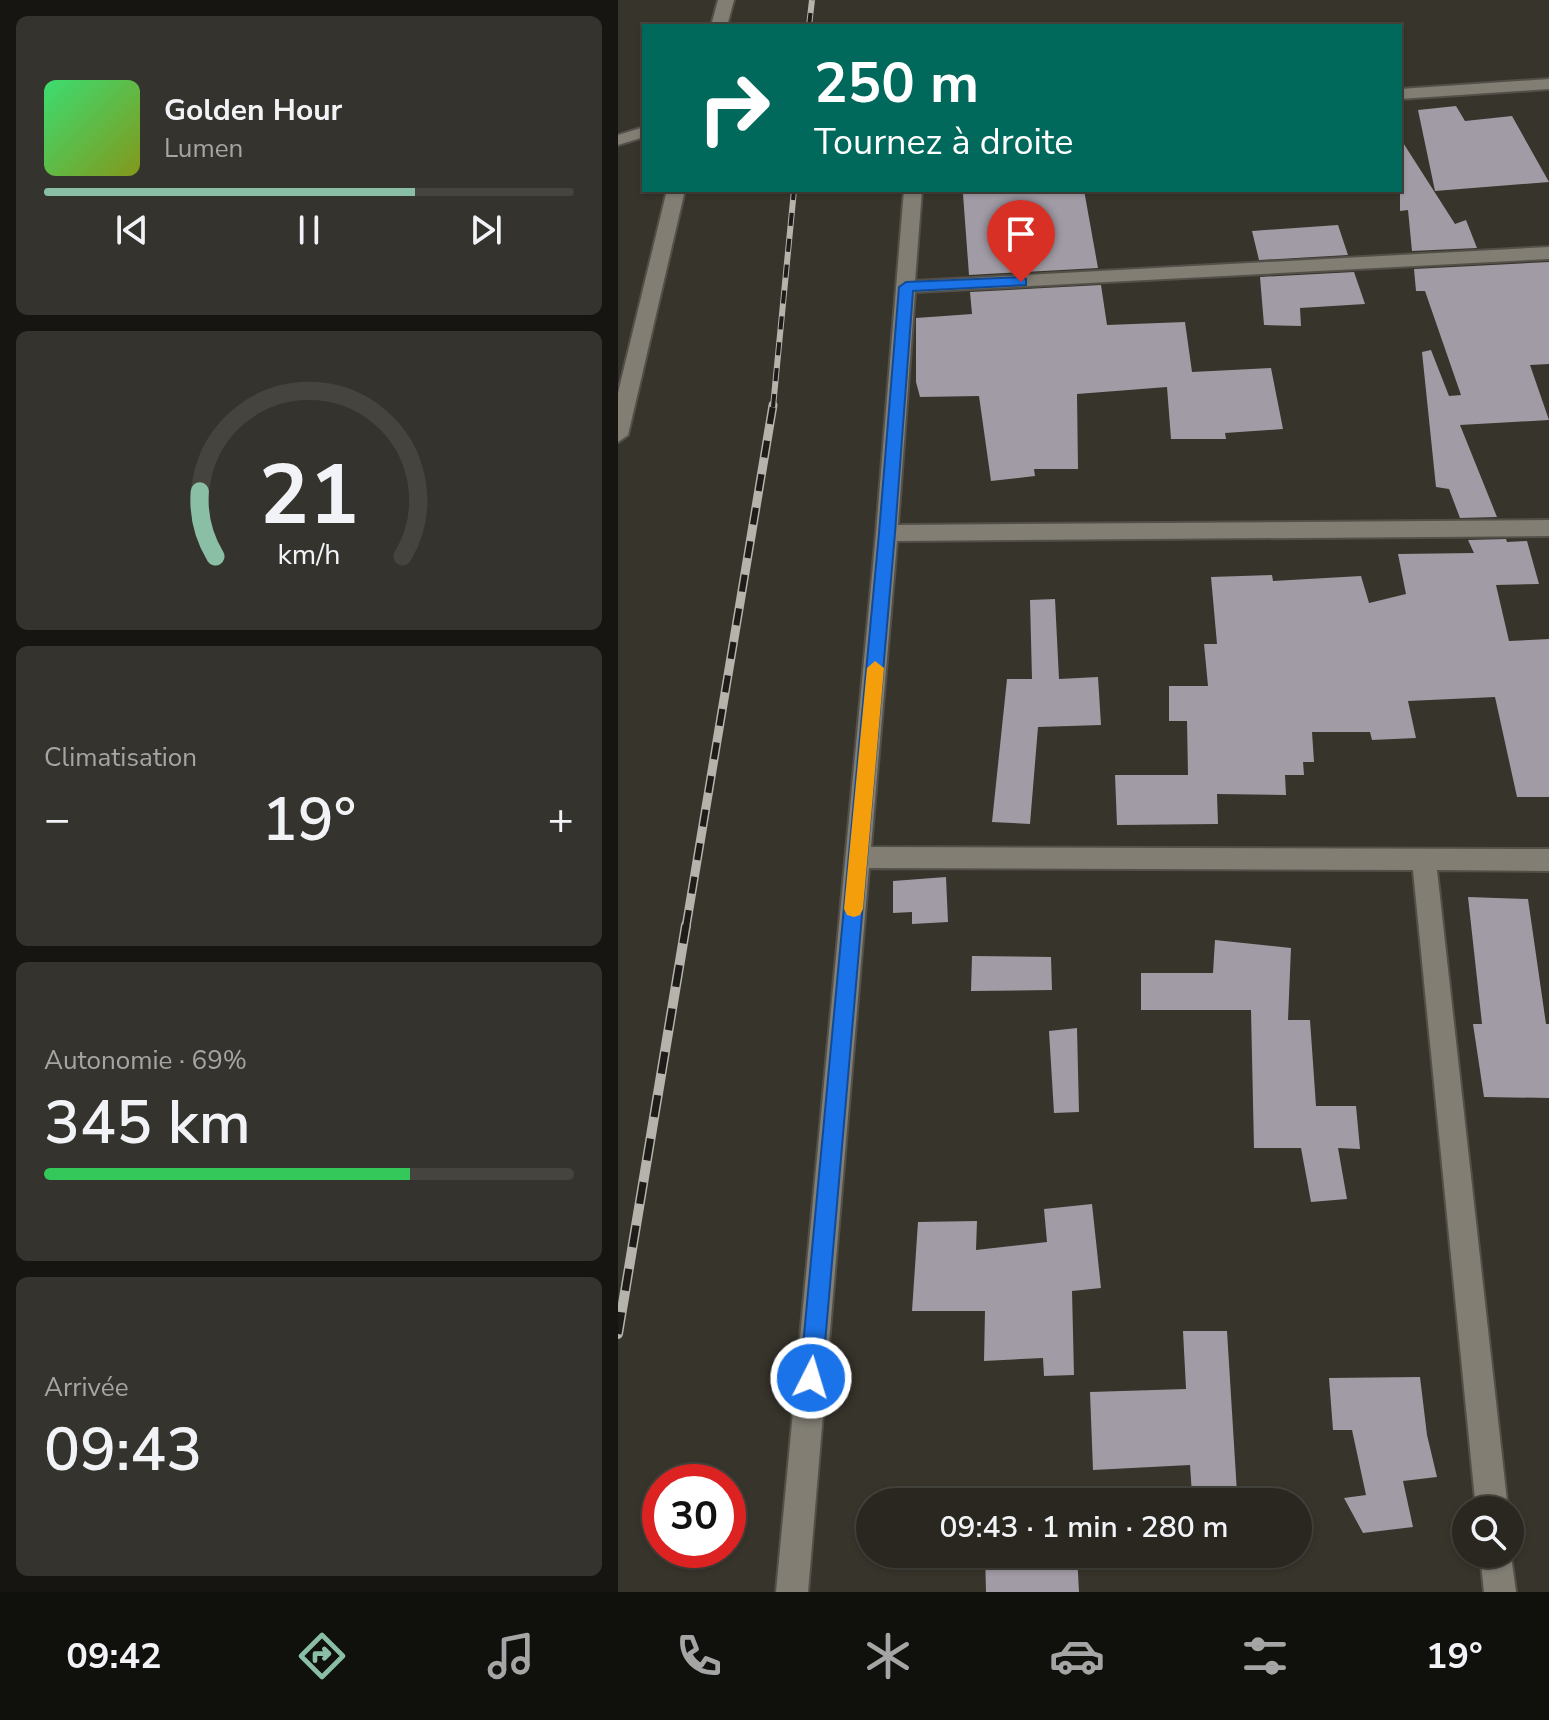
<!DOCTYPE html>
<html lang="fr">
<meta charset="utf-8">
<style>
body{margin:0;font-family:"Nunito Sans",sans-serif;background:#35332d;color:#f1f3f6;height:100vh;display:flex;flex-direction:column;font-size:30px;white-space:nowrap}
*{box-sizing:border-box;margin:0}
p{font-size:26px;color:#a5a5a5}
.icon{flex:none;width:44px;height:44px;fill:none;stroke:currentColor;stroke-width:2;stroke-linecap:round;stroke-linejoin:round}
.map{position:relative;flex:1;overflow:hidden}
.details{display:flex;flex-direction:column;gap:16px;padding:16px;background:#171512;width:618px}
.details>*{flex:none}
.banner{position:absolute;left:24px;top:24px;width:760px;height:168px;border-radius:0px;box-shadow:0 2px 6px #0004,0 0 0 2px #45443e;background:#00695c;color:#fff;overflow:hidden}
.buttons{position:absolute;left:834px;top:1496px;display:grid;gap:16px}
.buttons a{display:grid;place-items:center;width:72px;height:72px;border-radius:50%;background:#292720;box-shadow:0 2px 6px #0004,0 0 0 2px #45443e;font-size:40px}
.speed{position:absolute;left:24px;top:1464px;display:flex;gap:16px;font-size:40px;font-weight:700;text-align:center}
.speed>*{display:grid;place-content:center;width:104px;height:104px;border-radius:50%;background:#292720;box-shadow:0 2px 6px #0004,0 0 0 2px #45443e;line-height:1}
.speed .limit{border:12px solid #d22;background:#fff;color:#111}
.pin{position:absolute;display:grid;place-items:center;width:68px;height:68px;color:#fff;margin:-82px -34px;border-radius:50% 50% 50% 0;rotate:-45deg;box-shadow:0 0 8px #0007}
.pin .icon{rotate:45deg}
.me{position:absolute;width:88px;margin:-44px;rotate:5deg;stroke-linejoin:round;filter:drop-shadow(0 0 6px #0008)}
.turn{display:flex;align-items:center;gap:28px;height:168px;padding:0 40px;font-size:36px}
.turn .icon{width:104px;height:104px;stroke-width:2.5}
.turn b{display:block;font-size:56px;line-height:68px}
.big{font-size:60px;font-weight:600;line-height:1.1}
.details .card{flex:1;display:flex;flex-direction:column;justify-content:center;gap:12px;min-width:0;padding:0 28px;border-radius:12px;background:#35332d}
.details .dial{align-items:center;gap:0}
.dial svg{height:208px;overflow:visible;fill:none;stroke:#45443e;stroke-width:7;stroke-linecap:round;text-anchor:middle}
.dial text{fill:#f1f3f6;stroke:none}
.song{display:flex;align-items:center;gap:24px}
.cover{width:96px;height:96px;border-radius:12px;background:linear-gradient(135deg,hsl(140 70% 55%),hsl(70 70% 35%))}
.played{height:8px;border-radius:4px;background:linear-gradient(90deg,#8abfa5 70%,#45443e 70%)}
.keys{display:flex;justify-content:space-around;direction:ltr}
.heat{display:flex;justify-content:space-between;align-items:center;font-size:44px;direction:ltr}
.charge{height:12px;border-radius:6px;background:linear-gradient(90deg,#34c759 69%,#45443e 0)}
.trip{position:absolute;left:238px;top:1488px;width:456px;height:80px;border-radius:40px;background:#292720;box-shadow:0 2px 6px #0004,0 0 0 2px #45443e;font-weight:600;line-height:80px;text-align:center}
.menu{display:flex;height:128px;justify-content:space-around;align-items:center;background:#10100d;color:#a5a5a5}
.menu .icon{width:56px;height:56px}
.menu .current{color:#8abfa5}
.menu b{font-size:36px;color:#f1f3f6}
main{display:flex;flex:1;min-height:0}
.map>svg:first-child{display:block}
.building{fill:#a19ba5}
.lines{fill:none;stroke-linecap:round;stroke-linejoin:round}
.street-casing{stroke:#525048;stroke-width:4}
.street{fill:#827e74;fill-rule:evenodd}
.rail-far2-casing{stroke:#b5b3ac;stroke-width:6}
.rail-far1-casing{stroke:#b5b3ac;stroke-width:9}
.rail-casing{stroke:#b5b3ac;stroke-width:10}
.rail-far2{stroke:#1d1c18;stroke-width:4;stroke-dasharray:13;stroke-linecap:butt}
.rail-far1{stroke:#1d1c18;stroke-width:6;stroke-dasharray:17;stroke-linecap:butt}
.rail{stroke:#1d1c18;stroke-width:7;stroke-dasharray:22;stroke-linecap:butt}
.route{fill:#1a73e8;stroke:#114b97;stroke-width:2}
.slow{fill:#f59e0b}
</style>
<main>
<section class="details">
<div class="card">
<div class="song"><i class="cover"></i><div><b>Golden Hour</b><p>Lumen</p></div></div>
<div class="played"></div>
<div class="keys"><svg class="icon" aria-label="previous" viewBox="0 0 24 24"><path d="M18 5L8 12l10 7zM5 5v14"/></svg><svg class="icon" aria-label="pause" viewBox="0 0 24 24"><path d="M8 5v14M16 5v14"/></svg><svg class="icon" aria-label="next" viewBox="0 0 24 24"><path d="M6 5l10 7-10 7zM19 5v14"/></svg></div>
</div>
<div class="card dial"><svg viewBox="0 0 100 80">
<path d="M14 69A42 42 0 1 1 86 69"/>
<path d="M14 69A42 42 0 0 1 8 44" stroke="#8abfa5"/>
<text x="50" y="56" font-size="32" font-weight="700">21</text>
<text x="50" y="72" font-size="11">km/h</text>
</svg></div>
<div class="card"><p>Climatisation</p>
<div class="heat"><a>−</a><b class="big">19°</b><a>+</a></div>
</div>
<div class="card"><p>Autonomie · 69%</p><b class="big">345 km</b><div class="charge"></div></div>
<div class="card"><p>Arrivée</p><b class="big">09:43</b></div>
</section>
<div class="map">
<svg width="931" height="1592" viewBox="0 0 931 1592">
<rect width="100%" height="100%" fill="#37342b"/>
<!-- building -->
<path class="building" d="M838,106l9,15 47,-5 37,66 -114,9 -17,-81z
M782,138l55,86 11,-4 11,28 -65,3 -4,-41 -8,1z
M351,190h115l14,78 -129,7 -6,-81h6z
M720,225l10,30 -89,5 -7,-29z
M931,262v102l-19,1 19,55 -89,5 37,92 -37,1 -11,-29 -13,-2 -14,-135 9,-2 18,46 12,-1 -36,-104h-9l-2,-22z
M736,272l11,32 -65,4 1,18 -37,-1 -4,-48z
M483,285l6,40 78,-3 7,50 79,-4 12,61 -58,4 1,6h-55l-4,-52 -90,7 1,75h-44l1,7 -44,5 -12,-85 -59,1 -4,-15v-64l56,-4 -2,-22z
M888,539l1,3 20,-1 12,43 -43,1 13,56 40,-2v158h-32l-22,-100 -87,4 8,37 -44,2 -2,-8h-58l2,30h-11l1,13h-19l1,20 -69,-1 1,30 -101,1 -2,-50h73l-1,-54h-18v-35h39l-4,-42h13l-6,-67 61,-2 1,6 88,-5 8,27 37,-9 -8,-40 76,-1 -6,-13z
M437,599l4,80 39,-2 3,48 -63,2 -8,97 -38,-2 15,-143h25l-2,-79z
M328,877l2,45 -36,2v-12l-19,1v-32z
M850,897l60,2 18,125h3v74l-65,-1 -11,-73h9z
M597,940l76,8 -3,72h22l6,86h40l4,43 -22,-1 9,51 -36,3 -10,-54h-47l-3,-138h-110v-37h72z
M354,956l79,1 1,33 -81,1z
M459,1028l2,84 -25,1 -5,-82z
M474,1204l9,84 -29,3 2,84 -30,1 -1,-18 -59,3 1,-50h-73l6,-89 59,-1 -1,29 71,-8 -3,-33z
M565,1331h44l10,162 -45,1 -2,-29 -97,5 -3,-78 96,-3z
M802,1377l7,58 10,42 -34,4 10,46 -50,6 -19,-35 22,-3 -14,-65h-19l-4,-52z
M367,1554h92l2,38h-93z"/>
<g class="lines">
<!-- street casing -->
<g class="street-casing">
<path id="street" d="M100,0h16l-7,26h-16z
M931,79v10l-149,10v-10z
M26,127v10l-26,8v-10z
M49,190h18l-57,245 -10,7v-49z
M286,190h18l-7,91 634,-34v12l-634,33 -17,233 651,-5v16l-652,5 -26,306 678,2v22l-112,-1 71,640h-32l-63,-640 -544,-2 -61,724h-32l100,-1059z
M892,1549l6,43h-32l-4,-38h30z"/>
</g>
<!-- street -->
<use href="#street" class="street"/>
<!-- rail-far2 casing -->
<g class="rail-far2-casing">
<path id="rail-far2" d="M191,26l3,-26
M155,407l21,-217"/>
</g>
<!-- rail-far1 casing -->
<g class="rail-far1-casing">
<path id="rail-far1" d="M68,927l87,-522"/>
</g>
<!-- rail casing -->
<g class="rail-casing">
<path id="rail" d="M0,1334l68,-409"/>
</g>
<!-- rail-far2 -->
<use href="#rail-far2" class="rail-far2"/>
<!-- rail-far1 -->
<use href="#rail-far1" class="rail-far1"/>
<!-- rail -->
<use href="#rail" class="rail"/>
</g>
<!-- route -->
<path class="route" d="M403,277l5,2v6l-113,6 -18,242 -73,845 -3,8 -8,3 -8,-3 -3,-8 79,-845 20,-246 7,-5z"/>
<!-- slow -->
<path class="slow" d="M257,661l9,7 -21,241 -3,6 -6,2 -7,-2 -3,-6 23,-241z"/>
</svg>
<div class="buttons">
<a><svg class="icon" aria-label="search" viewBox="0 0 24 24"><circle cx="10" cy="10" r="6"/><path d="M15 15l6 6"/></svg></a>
</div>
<div class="speed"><div class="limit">30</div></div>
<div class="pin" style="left:403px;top:282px;background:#d93025"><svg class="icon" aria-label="arrive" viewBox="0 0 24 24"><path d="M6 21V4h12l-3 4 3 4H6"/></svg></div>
<svg class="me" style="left:193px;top:1378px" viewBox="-20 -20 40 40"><circle r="17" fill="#1a73e8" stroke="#fff" stroke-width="3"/><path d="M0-11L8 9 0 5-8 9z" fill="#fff"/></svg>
<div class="trip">09:43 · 1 min · 280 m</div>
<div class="banner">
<div class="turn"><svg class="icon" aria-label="right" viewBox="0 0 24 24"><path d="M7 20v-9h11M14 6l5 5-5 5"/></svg><div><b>250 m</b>Tournez à droite</div></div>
</div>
</div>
</main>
<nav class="menu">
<b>09:42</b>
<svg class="icon current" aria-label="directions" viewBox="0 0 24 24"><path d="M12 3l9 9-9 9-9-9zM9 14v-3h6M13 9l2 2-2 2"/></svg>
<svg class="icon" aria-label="music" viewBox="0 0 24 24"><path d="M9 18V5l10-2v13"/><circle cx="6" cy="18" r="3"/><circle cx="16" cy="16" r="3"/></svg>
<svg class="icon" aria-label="phone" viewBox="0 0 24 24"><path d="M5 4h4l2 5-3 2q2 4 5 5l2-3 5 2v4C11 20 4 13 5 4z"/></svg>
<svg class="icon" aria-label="climate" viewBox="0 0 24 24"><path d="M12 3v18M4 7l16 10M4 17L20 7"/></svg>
<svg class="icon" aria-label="car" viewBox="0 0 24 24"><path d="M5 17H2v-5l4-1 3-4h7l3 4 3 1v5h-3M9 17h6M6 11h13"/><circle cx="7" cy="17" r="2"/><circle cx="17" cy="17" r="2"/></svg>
<svg class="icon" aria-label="filters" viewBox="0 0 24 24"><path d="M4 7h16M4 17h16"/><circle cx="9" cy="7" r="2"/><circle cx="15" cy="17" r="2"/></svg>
<b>19°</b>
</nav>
